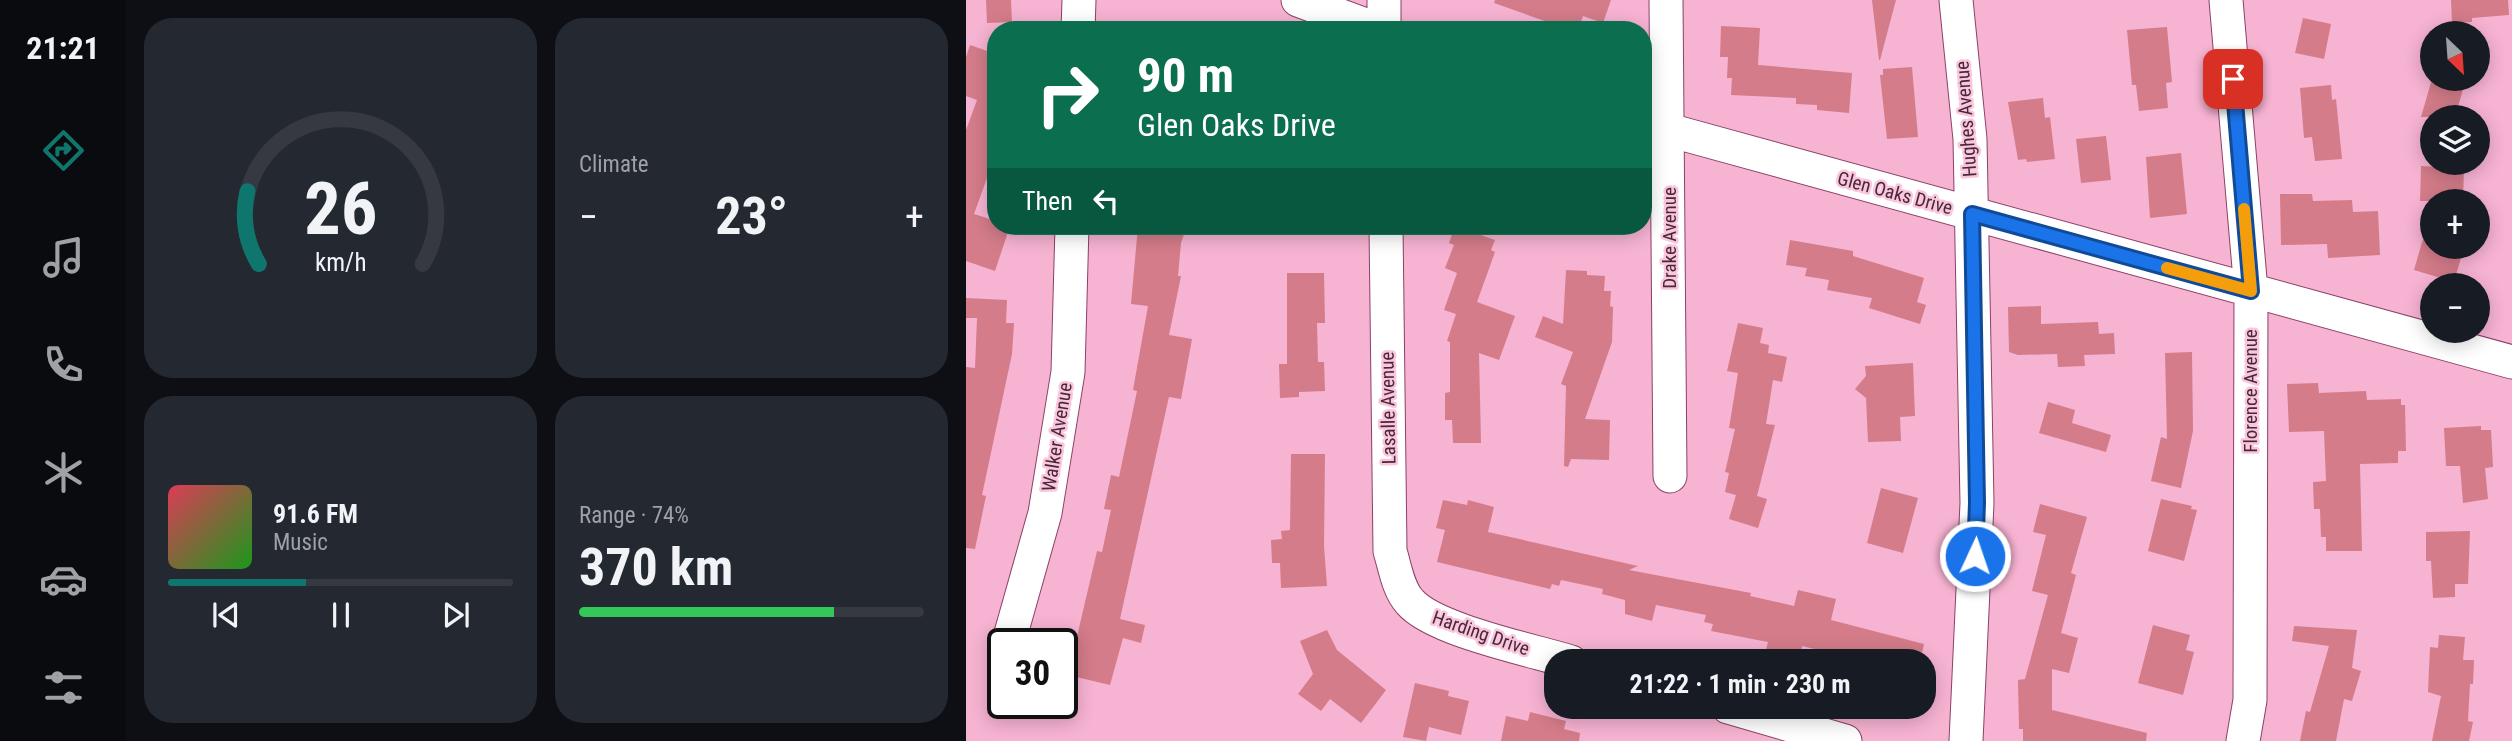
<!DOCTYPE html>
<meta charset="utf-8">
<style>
body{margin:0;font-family:"Roboto Condensed",sans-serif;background:#242831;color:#f1f3f6;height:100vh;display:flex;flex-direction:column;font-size:26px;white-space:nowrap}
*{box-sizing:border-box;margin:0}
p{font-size:23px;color:#9ea1a6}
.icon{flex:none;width:38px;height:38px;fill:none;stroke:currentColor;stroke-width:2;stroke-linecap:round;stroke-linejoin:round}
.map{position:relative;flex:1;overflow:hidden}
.sheet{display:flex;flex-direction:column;gap:18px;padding:18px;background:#0d0f14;width:840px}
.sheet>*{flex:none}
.hud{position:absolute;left:21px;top:21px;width:665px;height:214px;border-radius:28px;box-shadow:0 4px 18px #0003;background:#0b6e4f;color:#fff;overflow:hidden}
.needle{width:46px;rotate:155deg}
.tools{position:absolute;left:1454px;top:21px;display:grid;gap:14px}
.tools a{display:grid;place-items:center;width:70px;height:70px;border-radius:50%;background:#171b24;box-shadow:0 4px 18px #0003;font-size:35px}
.speed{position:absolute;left:21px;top:628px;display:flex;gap:14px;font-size:35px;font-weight:700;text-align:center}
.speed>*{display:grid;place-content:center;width:91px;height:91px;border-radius:50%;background:#171b24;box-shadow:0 4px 18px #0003;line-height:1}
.speed .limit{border:4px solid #111;border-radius:10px;background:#fff;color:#111}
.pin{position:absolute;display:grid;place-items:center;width:60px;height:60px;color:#fff;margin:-30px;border-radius:14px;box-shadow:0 4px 10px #0006}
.me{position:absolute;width:77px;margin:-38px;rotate:3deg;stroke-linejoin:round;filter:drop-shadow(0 0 5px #0008)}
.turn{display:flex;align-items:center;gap:24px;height:147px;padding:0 35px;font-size:32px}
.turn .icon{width:91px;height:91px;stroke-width:2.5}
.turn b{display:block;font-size:49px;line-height:60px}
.then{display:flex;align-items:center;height:66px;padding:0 35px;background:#0003;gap:14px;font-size:26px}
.big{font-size:52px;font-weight:700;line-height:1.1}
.sheet .widget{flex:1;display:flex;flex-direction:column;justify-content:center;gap:10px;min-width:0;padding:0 24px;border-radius:28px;background:#242831}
.sheet .dial{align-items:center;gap:0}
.dial svg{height:182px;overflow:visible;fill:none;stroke:#363941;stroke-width:7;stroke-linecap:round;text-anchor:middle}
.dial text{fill:#f1f3f6;stroke:none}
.song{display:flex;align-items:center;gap:21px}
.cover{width:84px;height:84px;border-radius:10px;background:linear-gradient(135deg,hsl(350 70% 55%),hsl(120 70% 35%))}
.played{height:7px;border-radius:4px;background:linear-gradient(90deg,#0f766e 40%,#363941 40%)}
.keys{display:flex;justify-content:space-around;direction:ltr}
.heat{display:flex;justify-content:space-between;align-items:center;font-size:38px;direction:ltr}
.charge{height:10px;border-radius:5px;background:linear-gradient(90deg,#34c759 74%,#363941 0)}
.sheet .tiles{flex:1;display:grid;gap:18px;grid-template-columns:repeat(2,1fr)}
.trip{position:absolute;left:578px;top:649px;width:392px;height:70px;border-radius:28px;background:#171b24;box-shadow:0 4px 18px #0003;font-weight:700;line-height:70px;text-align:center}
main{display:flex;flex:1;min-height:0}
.dock{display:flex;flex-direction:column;width:126px;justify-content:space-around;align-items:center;background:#090b0e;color:#9ea1a6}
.dock .icon{width:49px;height:49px}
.dock .current{color:#0f766e}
.dock b{font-size:32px;color:#f1f3f6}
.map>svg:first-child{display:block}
.building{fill:#d47c8a}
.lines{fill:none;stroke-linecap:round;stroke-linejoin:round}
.minor-casing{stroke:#8b4167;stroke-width:35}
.minor{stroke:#fff;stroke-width:33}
.route-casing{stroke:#114b97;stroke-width:18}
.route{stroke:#1a73e8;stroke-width:12}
.slow{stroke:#f59e0b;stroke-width:12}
.labels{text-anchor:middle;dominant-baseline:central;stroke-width:5;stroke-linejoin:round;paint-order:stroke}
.street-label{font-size:19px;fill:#482737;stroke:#fac6dd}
</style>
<main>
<nav class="dock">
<b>21:21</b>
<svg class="icon current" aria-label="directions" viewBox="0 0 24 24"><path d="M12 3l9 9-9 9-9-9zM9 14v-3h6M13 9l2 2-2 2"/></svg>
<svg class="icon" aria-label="music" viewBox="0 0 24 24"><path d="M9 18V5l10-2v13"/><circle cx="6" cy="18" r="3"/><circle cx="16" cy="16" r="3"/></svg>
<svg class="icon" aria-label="phone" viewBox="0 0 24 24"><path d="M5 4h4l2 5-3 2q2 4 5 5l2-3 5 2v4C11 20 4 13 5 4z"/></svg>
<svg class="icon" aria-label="climate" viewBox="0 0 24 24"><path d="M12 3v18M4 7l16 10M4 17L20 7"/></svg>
<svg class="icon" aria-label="car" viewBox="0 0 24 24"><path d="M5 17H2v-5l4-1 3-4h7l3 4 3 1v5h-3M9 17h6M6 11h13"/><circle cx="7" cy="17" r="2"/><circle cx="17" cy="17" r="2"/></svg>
<svg class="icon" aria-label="filters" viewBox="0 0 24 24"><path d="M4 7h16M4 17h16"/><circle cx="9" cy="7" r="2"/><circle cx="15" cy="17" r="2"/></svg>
</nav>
<section class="sheet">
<div class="tiles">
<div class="widget dial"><svg viewBox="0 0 100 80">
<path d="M14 69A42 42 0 1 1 86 69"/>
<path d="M14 69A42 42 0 0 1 9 37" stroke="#0f766e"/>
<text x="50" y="56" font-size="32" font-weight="700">26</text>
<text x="50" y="72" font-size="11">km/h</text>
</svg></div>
<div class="widget"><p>Climate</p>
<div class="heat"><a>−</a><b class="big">23°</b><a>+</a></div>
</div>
<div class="widget">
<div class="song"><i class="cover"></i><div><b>91.6 FM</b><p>Music</p></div></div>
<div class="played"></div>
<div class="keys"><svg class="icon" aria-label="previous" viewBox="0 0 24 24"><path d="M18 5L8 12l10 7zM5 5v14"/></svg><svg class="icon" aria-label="pause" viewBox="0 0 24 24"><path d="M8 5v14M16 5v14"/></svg><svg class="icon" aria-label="next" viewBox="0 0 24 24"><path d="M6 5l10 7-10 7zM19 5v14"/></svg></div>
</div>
<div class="widget"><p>Range · 74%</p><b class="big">370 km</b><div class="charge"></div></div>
</div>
</section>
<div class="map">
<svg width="1546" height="741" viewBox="0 0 1546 741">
<rect width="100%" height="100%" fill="#f7b3d2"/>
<!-- building -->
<path class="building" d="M20,0h25l1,22 -25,1z
M529,0h116l-8,23 -20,-7 -5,14h-8l-76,-27z
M906,0h24l-16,60h-1z
M1485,0h57l1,15 -37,3v4l-20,1z
M1337,18l28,6 -7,35 -29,-6z
M755,26l39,2 -2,37 94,8 -3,40 -32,-3v-5l-21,-1v-6l-65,-3 1,-17h-5l1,-21h-8z
M1201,27l5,55 -6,1 2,25 -29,3 -3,-26h-4l-5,-55z
M4,45l26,9v127l-9,-3 -13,36 22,7v5h14l-15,45 -29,-10v-131l11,-30 -11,-4v-39z
M946,67l6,70 -31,2 -7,-64h3v-6z
M1466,79h34l-11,38h-34z
M1365,85l1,15 4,-1 6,60 -27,2 -3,-24 -8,1 -4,-50z
M1077,98l2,20 5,-1 5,42 -28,3 -1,-3 -8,1 -10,-58z
M1140,136l5,44 -30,3 -5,-44z
M1215,153l6,61 -37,4 -4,-61z
M1455,166l43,2 -1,33h-43z
M1314,194h32l1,7 39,-1 1,12 25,-1 2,44 -52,3 -1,-14 -46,1z
M172,226h49l-6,17 -3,33h3l-12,59 23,4 -11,60 -12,-2 -1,4 -48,218 25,6 -4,18 -18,-5 -13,47 -42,-10 29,-124 5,1 9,-42 -7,-1 7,-34 8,2 18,-86 -4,-1 15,-84 -17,-2z
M489,226l40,14 -4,10 4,2 -18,50 38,14 -16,44 -20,-7 2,90h-28l-1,-23h-7v-27l5,-1v-50l-3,-1 9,-27 -12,-4 13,-37 -12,-5 9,-23 -5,-2z
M1457,239l9,3v5h16l15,4 -9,31 -40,-12z
M824,240l63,11v5l71,22 -7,24 9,3 -6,19 -51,-16 3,-10 -45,-8 2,-10 -24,-4 2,-8 -21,-3z
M600,270l21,1v4l18,1 -1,15h7l-1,15 3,1 -1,35 -27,77 25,1 -1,40 -38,-1 -3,8 -4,-1 2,-80 -5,-2 12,-32 -38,-15 8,-21 20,8z
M321,273h37l1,50h-8l1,39h6l1,29 -26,1v5l-19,1 -1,-34h8z
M0,298l41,2 -1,23h8l-2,31 -30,141 4,1 -11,53 -9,-1v-181l9,1 2,-50h-11z
M1075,306v18l57,-2 1,12 15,-1 1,21 -31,1 1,11 -27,1 -1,-13 -39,1 -9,-3 -1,-45z
M772,323l25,5 -3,15 9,2 -1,8 19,4 -5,25 -9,-2 -7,44 9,1 -18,71 10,3 -9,29 -29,-9 7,-24 -11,-3 4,-19 -4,-1 10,-43 -6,-1 9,-55 -11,-2z
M1226,352l1,79 -12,57 -30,-7 10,-44 6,2 -2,-86z
M947,363l2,53 -15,1 1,24 -33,1 -2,-44 -11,-9 11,-13 -1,-10z
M1352,383l1,10 47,-2 1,9 34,-1v6h4l1,46h-8v12l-38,1 2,87h-36v-14h-5l-1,-28h-6l-1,-27 13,-1 -2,-50 -35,1 -2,-48z
M1082,402l27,8 -3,13 39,12 -5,17 -67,-19z
M1515,426v4h10l2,37 -8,1 3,31 -25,4 -3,-37h-14l-2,-38z
M325,454h34l-1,92 3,40 -46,2 -1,-25h-8l-1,-23 11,-1 -1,-8 9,-1z
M915,488l37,10 -15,55 -36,-10z
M1195,499l31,7 -1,3 6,1 -13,51 -36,-10z
M477,500l24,5 1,-5 26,7 -6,25 150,34 -9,4 122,23 -1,3 44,10 4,-16 38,9 -5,21 93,24 -4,18h-69l1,-4 -50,-12 -1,6 -7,-2 -2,6 -26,-6 2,-8 -57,-11 2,-7 -9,-2 2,-7 -50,-10 -4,16 -27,-7v-14l-23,-6 1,-5 -42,-9 -2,6 -7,-2 -2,5 -113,-27 8,-32 -9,-2z
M1074,504l47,13 -16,56 5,2 -15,58 17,5 -9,35 -17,-4v41l95,23 -1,8h-123v-12h-4l-1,-49 7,-1 23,-84 -16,-4 14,-56 -13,-3z
M1504,531l-2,53h-13v13l-22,1 -2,-37h-5v-29z
M1187,625l37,10 -4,15 8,2 -11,43 -45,-12z
M1328,626l63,4 -5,38 9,3 -9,30 -8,-2 -8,42h-36l6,-30 4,1 19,-66 -37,-5z
M361,630l10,20 49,40 -25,33 -31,-24 -9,12 -23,-17 15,-20 -13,-33z
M1473,635l26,2 -2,23h11l-1,24h-3l-2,37 5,1 -4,19h-37l9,-45 -13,-4 2,-45 8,1z
M449,683l34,8 -1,5 21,5 -8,34 -32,-8 -3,14 -23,-4z
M564,712l36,9 -2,8 16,4 -1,8h-78l5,-25 22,5z"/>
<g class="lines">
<!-- minor casing -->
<g class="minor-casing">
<path id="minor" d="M332,0l81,30
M418,0v30
M700,0l4,476
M990,0l14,139 7,364 -11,238
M1260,0l25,291 -1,409 -7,41
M112,30l1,-30
M677,123l869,239
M420,226l4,325c5,16 8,38 20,51 24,28 122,48 161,60
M42,644l37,-131 23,-141 4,-146
M762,707l117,34"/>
</g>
<!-- minor -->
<use href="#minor" class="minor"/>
</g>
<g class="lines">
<!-- route casing -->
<g class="route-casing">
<path id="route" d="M1009,556l2,-53 -5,-289 279,77 -18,-212"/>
</g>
<!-- route -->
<use href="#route" class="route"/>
<!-- slow -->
<path class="slow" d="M1201,268l84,23 -7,-82"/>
</g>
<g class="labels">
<!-- street labels -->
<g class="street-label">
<text transform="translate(1000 119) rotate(-94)">Hughes Avenue</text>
<text transform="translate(929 193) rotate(15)">Glen Oaks Drive</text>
<text transform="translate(703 238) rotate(-90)">Drake Avenue</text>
<text transform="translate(1284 391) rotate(-90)">Florence Avenue</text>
<text transform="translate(422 408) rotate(-91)">Lasalle Avenue</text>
<text transform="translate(91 437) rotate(-81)">Walker Avenue</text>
<text transform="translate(515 633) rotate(19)">Harding Drive</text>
</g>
</g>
</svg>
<div class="tools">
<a><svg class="needle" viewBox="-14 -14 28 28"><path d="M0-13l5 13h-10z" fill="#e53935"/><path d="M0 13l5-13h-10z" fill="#9ea1a6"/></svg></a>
<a><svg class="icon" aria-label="layers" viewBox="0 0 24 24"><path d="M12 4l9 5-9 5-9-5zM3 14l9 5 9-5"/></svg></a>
<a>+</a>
<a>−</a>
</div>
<div class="speed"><div class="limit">30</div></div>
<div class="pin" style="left:1267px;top:79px;background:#d93025"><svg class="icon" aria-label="arrive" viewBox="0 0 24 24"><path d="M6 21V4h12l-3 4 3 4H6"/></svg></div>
<svg class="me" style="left:1009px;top:556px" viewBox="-20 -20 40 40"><circle r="17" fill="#1a73e8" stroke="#fff" stroke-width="3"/><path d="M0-11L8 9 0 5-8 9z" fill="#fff"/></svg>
<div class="trip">21:22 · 1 min · 230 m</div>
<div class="hud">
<div class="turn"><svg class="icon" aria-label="right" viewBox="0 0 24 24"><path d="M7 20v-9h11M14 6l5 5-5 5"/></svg><div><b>90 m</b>Glen Oaks Drive</div></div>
<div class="then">Then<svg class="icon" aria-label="left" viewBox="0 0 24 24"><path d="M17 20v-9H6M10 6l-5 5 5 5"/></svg></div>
</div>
</div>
</main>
